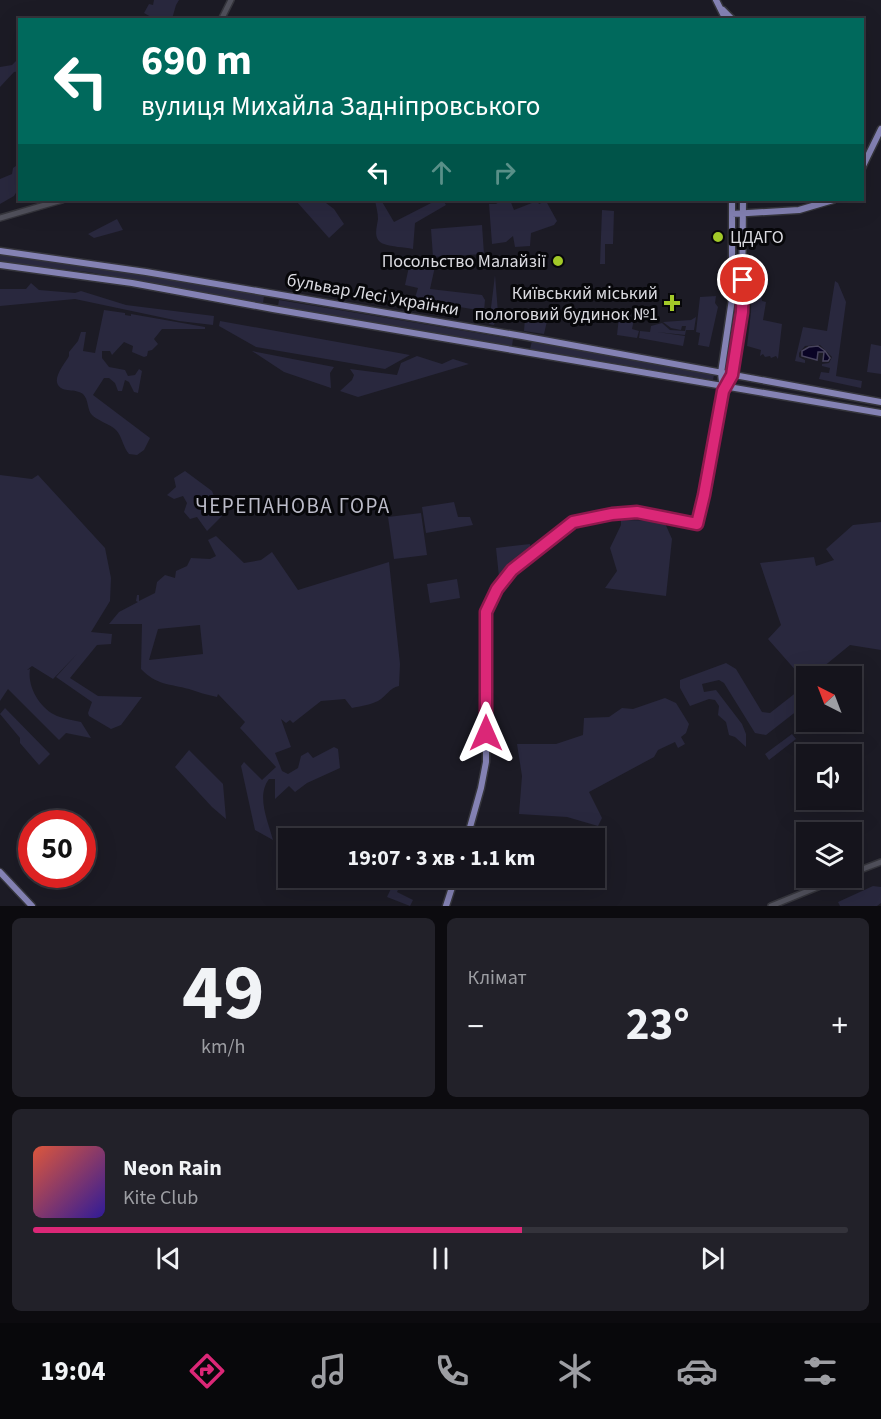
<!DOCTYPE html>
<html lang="uk">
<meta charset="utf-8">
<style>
body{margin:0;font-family:"Source Sans 3",sans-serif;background:#222129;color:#f1f3f6;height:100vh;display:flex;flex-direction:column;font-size:22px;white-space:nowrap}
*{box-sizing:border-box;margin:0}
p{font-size:20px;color:#9d9ea3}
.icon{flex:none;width:33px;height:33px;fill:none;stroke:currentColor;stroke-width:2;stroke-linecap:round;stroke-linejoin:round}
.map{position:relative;height:906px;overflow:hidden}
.drawer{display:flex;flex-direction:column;gap:12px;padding:12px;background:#0c0b0f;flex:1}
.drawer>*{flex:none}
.top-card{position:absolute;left:18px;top:18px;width:846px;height:183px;border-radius:0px;box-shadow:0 6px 24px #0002,0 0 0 2px #34333b;background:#00695c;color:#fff;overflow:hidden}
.needle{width:39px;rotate:318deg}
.controls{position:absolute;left:796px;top:666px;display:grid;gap:12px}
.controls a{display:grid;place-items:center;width:66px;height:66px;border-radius:0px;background:#15141c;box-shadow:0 6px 24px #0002,0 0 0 2px #34333b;font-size:30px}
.speed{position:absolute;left:18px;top:810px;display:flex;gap:12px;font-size:30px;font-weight:700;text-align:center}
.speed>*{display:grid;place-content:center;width:78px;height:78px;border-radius:50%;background:#15141c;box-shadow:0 6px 24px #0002,0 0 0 2px #34333b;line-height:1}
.speed .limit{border:9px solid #d22;background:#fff;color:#111}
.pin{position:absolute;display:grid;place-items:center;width:51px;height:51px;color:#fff;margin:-26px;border:3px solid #fff;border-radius:50%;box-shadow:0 2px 6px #0007}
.me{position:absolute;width:66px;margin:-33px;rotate:0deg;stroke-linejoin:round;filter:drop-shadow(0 0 4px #0008)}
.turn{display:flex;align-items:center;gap:21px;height:126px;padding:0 24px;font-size:27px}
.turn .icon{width:78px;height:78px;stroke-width:2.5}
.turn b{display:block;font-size:42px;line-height:51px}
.lanes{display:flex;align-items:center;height:57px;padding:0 24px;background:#0003;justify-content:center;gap:30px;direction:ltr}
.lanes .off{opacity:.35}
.big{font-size:45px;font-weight:700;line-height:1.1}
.drawer .widget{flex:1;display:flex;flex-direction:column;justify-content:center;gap:9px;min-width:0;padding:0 21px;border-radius:9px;background:#222129}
.drawer .dial{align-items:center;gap:0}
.dial b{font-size:78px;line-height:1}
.song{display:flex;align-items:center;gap:18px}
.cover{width:72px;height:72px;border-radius:9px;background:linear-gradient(135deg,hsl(10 70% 55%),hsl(250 70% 35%))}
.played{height:6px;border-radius:3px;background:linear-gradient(90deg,#db2777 60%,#34333b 60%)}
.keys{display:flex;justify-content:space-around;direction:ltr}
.heat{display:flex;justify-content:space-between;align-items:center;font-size:33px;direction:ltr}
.drawer .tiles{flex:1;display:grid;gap:12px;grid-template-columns:1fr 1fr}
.widget:last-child{grid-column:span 2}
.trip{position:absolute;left:278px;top:828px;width:327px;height:60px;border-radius:0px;background:#15141c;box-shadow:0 6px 24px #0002,0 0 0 2px #34333b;font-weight:700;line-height:60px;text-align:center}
.tab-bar{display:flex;height:96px;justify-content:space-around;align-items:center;background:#08080b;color:#9d9ea3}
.tab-bar .icon{width:42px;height:42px}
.tab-bar .selected{color:#db2777}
.tab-bar b{font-size:27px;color:#f1f3f6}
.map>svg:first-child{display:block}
.green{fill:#29283e;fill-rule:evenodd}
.water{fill:#0a0425;stroke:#48445d;stroke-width:1.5}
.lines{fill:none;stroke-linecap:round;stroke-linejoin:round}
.minor-casing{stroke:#35353c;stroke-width:8}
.major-casing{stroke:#35353c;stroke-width:9}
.minor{stroke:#50505b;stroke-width:5}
.major{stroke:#8482b4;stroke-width:6}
.route-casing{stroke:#8e194d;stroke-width:15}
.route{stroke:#db2777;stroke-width:10}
.poi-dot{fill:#a2c928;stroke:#07070a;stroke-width:2}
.labels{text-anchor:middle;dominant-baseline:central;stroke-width:6;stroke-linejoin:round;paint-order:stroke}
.poi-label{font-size:18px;fill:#dadae0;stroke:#07070a;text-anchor:end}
.street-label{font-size:18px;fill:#dadae0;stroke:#07070a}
.quarter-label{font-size:21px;letter-spacing:1.5px;fill:#bcbcc9;stroke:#07070a}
</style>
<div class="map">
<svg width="881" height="906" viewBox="0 0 881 906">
<rect width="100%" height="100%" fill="#1c1b25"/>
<!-- green -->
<path class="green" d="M154,0h25l-3,5 -4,14h-23l2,-2 -7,-4 5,-9 4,1z
M19,58v13l-5,1 -14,15v-20l12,-2z
M19,164v31v-4h-2l-3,5 -14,8v-25l12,-5 1,-6z
M299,200h26l1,3 8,6 10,15 -15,14 -32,-36z
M375,200h6l13,22 43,-22h6l3,5 -31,18 -2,26c-10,-2 -21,-2 -29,-5 -12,-4 -7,-17 -6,-25 0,-6 -2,-13 -3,-19z
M502,200h8l4,10 23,-9 2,3 7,-3 11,20 -3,4 -23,8 -1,13 -15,1 -2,-11 -7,6 -14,2 -3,-40h7z
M602,210l12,1 -1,33h-8v20h-5z
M117,219l6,11 -29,8 -6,-4z
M482,225l2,29 -51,3 -2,-28z
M0,255l91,10 173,31 -1,7 -175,-31 -88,-10z
M410,262h26l-6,27 52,6 3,5 -1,11 -67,-11 -2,-2 3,-10 -13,-3z
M737,267l2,1v47l-7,41 -4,-1 8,-44z
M754,268l7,2 -3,21 3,3 1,7 4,1 -3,18 19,4 -4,35 -2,-3 -5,2 -1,-2 -5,1 -2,-3 -3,2 1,-6 -14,-4 4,-34 1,-41z
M495,275l3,38 -4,12 -5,-1z
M835,281l3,2 8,19 -10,74 26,5 -1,7 -42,-9 2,-7 8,1 1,-5 -8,-2v-2l7,-1 3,-6 -12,-12 -15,1 -6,7v4l6,3v3l-10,-2 8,-34 24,4z
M31,283l8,7 36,3 6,-2 45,14 88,11 -1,9 -34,-4 -104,-22 -75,7v-17h26z
M716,296l-1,7 3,4 -9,40 -11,-2 2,-12 -4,-1 4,-35z
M279,300l234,39 -1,7 -234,-40z
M104,310l21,3v2l6,1v-2l74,13v2h-43l-8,10 4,5 -6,6 -4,1 -1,5 -3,1 -12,-5 1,-6 -9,-4 -12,13 -2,-4h-8v7l7,9 16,3 3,6 7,-1 4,-6 3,2 -4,22 -4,-1 -5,-10 -4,-2 -3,11h-4l-3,-8 -6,-5h-5l-11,17 57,43 -6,12 -7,5 -8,-1c-6,-7 -7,-18 -13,-24 -6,-6 -20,-10 -24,-15 -5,-5 -3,-15 -9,-21 -8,-6 -20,-1 -25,-9 -5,-8 7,-22 11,-29v-4l9,-11 3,-9h5l-3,19 12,2z
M619,317l15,2 -2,10 7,2 -2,7 -20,-3z
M696,317l-2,13h-8l-1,5 -28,-3 28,4 -2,10 -44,-8 1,-7 10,1 1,-6 11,-3 8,7 15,1 1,-5h-4l-1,4 -10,-2 -8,-6 28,-2z
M525,318l22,3 -3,13 -20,-3z
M220,321l190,34 -25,14 -129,-22 -37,-21z
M532,341l182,34 -1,5 -183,-31z
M871,344l10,2v28l-14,-2z
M252,351l82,16 -4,6 1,15 -47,-16z
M417,356l25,8 11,-5 16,5 -111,33 -18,-6 12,-11 2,-5 -4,-6 47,6 4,-12z
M185,471l27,20 10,25 -15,15 -10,-14 -7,2 -6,-7 3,-9 -4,-7 -9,3 -7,-4 9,-8 -2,-9z
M0,475l32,4 6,-4 67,73 6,30 -1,23 -19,31 21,2 -1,10 -14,1 -27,33 28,18 44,1 -21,28 -10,4 -22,-13 -1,-3 4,-11 -36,-25 21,-23 -24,25 -21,-13 -5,4 3,-1c-3,18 10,40 27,47 8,3 16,4 24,6l10,16 -25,-5 -7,7 -51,-51 -8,12z
M454,502l4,15h12l3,8 -47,8 -4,-26z
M421,513l6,42 -33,4 -6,-42z
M621,520l43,1 8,18 -6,57 -61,-8 12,-17 -7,-23 11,-23z
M881,522v128l-31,-5 -38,31h-5v4l-2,1 -37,-42 13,-14 -21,-62 54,-6 2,9 18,-6 -8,-11 27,-24z
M216,536l28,27 17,-3 11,-8 26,38 91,-28 11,102 -1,22c-10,2 -12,10 -21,15 -8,4 -17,5 -26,7l-7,-9 -24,2 -28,22 -3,-3 -4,3 -5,-4 10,28 -16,6 7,18 6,3 10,-6 3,-12 7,-4 5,6 21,-11 4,2 2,19 -33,15 -12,9 -6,-6 -14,13v-20h-6c-13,17 -1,42 4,61l-18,-10 -14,-64 3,-4 18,18 14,-13 -36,-39 5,-6 -27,-28 -1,3c-10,-2 -19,-5 -28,-8 -19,-5 -33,-4 -48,-20l1,-45h-33l10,-12 19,-10 -2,-1 1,-6h2v6l16,-8 2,-11 8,-7 10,3 1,-7 11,-5 4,-8 19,1 6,-3 -8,-16zM200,625l3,29 -54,6 9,-31z
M530,544v3l-18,15 -13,15 -3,-29z
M457,579l3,19 -30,5 -3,-19z
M726,663l10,6 26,43 8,1 37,-29v19l-41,32 -11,-2 -31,-50 -5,-3 -17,4 2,8 12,-2 26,34 4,10v13l-11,-10 -6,-2 -3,-13 -8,-7 1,-9 -4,-6 -6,-1 -19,7 -10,-18v-8z
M665,698l11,5 13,21 -3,9 -5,4 4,7 -7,4 -3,-6 -17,8 -4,7 -65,35 13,26 -4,8 -31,-9 -48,-3 3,-38 -5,-32h39l27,-9 1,-17 25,-1 13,-9 11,1z
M5,708l45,46 -11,11 -19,-22v-5l-20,-24z
M792,734l4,5 -27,21 -4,-6z
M189,750l34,34 3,35 -14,-12 -37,-40z
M396,878l7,1 -6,13 16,8 -3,6 -23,-9z
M873,886l8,1v16l-4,3h-37l-2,-4z"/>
<!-- water -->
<path class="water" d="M818,346l7,5 5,7 -2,3h-5l1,-9h-6l-1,8 -15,-4v-5l7,-4z"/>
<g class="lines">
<!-- minor casing -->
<g class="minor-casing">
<path id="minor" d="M221,20l10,-20
M0,218l62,-18
M852,873l29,-11
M771,906l69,-28"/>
</g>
<!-- major casing -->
<g class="major-casing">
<path id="major" d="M716,0l10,20
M723,10l10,10
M862,168l19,-39
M732,214l67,-4 34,-10
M0,251l146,21 376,64 359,66
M0,265l132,18 141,26 608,104
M725,388l7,-13 10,-63 1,-112
M467,838l14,-50 5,-26v-150l11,-23 15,-19 18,-16 33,-22 10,-10 39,-8 25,-2 60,11 15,-71 11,-61 -2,-18 11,-74v-99
M0,872l32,34
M446,906l9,-28"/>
</g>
<!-- minor -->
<use href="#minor" class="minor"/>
<!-- major -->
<use href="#major" class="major"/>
</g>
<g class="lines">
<!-- route casing -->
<g class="route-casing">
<path id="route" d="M486,733v-121l11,-23 15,-19 61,-48 39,-8 25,-2 60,12 7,-29 19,-104 9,-16 10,-63 1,-32"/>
</g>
<!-- route -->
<use href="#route" class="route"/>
</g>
<!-- markers -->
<g class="poi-dot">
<circle cx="718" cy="237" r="6"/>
<circle cx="558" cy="261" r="6"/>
<path d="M669 294h6v6h6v6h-6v6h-6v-6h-6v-6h6z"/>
</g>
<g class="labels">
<!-- poi labels -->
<g class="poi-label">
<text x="730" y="237" text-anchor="start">ЦДАГО</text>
<text x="546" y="261">Посольство Малайзії</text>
<text x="658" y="293">Київський міський<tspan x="658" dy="21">пологовий будинок №1</tspan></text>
</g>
<!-- street labels -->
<g class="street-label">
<text transform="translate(373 295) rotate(10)">бульвар Лесі Українки</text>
</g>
<!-- quarter labels -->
<g class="quarter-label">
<text x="293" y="506">ЧЕРЕПАНОВА ГОРА</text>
</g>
</g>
</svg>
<div class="controls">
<a><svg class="needle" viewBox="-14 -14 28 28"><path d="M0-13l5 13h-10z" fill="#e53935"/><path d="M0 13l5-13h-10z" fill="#9d9ea3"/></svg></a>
<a><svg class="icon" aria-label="sound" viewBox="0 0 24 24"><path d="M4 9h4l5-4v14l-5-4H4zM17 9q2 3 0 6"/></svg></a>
<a><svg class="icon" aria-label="layers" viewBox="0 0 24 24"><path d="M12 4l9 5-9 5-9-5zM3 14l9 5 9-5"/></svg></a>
</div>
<div class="speed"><div class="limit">50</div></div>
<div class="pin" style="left:743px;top:280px;background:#d93025"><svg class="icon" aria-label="arrive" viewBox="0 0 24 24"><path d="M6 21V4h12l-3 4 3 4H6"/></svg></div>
<svg class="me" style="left:486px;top:733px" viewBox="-20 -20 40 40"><path d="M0-17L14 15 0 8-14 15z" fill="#db2777" stroke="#fff" stroke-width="4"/></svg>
<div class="trip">19:07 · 3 хв · 1.1 km</div>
<div class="top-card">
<div class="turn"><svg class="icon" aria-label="left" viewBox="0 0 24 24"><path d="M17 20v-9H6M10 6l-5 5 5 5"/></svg><div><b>690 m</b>вулиця Михайла Задніпровського</div></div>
<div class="lanes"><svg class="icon" aria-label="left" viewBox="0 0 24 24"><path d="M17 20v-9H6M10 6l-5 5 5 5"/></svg><svg class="icon off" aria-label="ahead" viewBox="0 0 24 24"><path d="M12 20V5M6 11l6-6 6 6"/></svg><svg class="icon off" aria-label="right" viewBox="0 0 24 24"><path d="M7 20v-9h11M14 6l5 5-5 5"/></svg></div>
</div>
</div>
<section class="drawer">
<div class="tiles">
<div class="widget dial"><b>49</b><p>km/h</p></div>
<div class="widget"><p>Клімат</p>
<div class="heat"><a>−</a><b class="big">23°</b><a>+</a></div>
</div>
<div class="widget">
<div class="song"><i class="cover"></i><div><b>Neon Rain</b><p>Kite Club</p></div></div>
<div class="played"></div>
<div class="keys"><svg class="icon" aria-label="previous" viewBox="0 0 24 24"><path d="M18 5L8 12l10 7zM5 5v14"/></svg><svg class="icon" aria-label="pause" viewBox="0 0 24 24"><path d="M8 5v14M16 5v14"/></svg><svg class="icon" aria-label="next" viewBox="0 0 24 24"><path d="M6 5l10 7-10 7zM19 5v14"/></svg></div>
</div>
</div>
</section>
<nav class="tab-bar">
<b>19:04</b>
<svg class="icon selected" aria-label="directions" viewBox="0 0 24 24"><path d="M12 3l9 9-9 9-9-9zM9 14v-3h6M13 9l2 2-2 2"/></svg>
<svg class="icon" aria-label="music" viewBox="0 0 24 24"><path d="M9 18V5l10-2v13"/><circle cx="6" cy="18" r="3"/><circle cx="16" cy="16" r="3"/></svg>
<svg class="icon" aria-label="phone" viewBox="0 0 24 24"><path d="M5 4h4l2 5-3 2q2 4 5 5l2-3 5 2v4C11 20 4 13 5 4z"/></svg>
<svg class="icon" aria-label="climate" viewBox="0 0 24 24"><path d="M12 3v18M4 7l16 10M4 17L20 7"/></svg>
<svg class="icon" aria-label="car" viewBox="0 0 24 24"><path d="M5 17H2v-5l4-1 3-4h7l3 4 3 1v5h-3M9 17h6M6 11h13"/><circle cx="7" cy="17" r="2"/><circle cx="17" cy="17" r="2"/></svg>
<svg class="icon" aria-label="filters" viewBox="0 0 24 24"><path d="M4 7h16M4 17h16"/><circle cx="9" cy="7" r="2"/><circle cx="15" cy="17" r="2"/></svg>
</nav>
